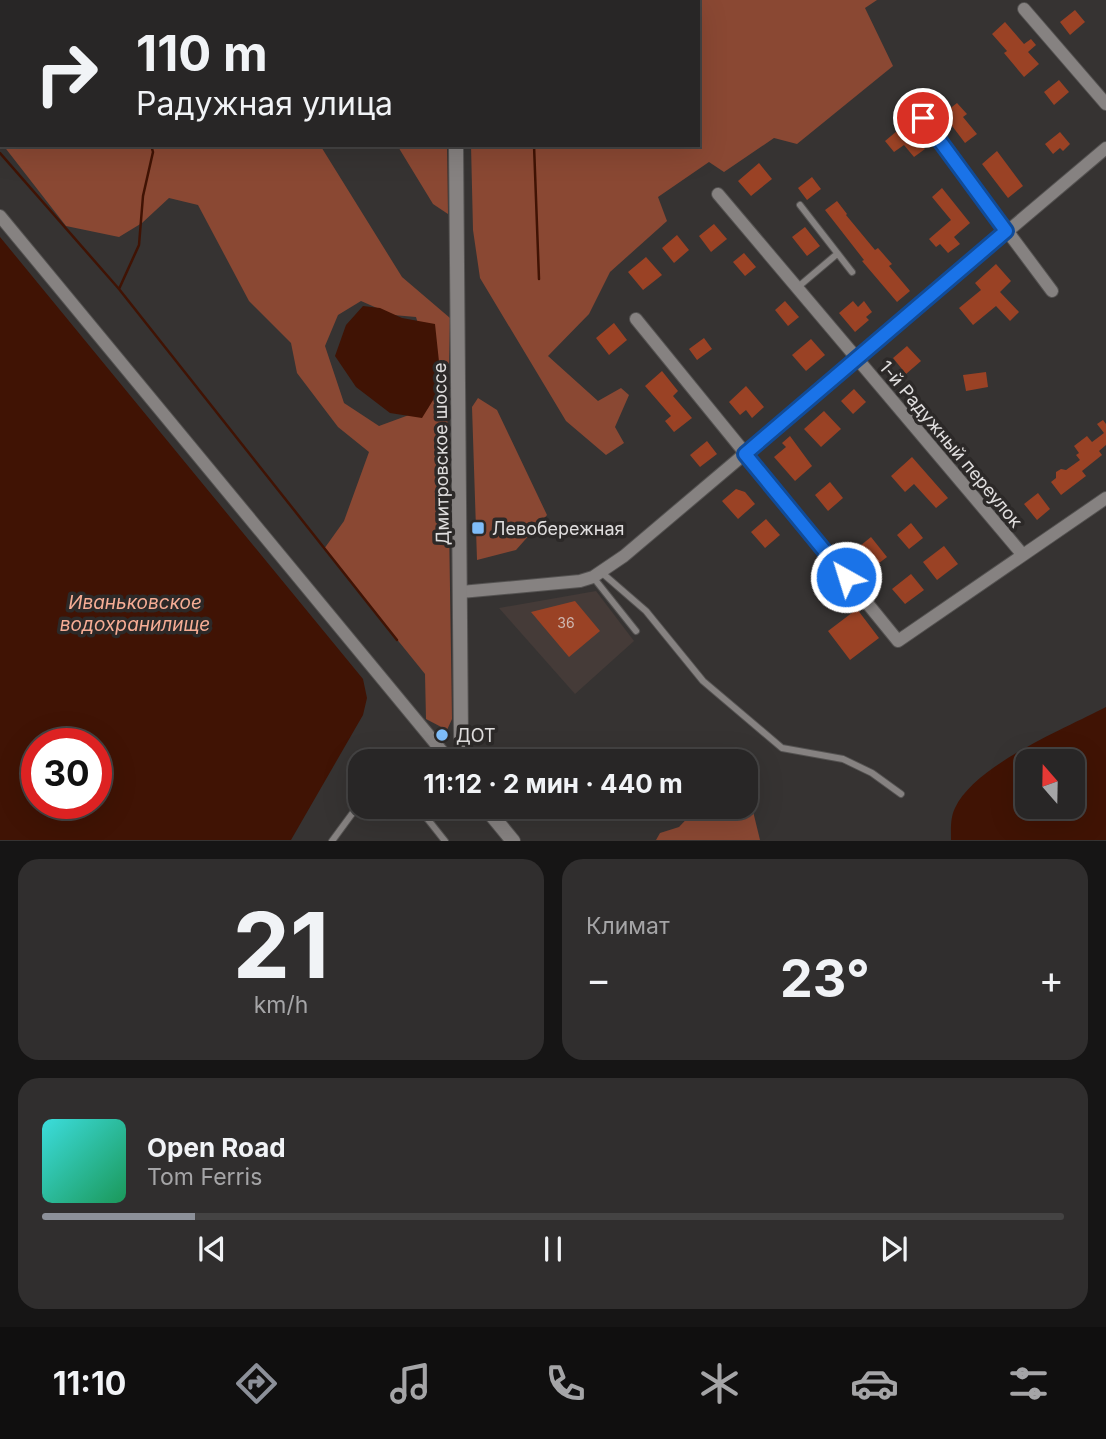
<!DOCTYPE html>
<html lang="ru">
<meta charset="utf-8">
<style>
body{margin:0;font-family:Inter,sans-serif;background:#302e2e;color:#f1f3f6;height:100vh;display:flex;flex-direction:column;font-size:26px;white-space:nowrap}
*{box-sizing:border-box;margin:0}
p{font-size:23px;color:#a5a5a7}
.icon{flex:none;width:38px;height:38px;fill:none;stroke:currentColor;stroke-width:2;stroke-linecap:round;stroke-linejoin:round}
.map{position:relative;height:841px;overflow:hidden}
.sheet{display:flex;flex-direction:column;gap:18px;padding:18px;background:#161515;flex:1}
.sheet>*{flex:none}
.banner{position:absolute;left:0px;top:0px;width:700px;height:147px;box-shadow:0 7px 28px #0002,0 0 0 2px #444343;background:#282626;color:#f1f3f6;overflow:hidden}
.needle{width:46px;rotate:340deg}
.fabs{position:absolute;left:1015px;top:749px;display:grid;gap:14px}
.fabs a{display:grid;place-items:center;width:70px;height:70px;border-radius:14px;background:#282626;box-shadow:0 7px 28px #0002,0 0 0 2px #444343;font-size:35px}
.speed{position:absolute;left:21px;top:728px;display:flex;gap:14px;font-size:35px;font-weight:700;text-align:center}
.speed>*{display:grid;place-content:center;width:91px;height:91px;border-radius:50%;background:#282626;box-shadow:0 7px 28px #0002,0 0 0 2px #444343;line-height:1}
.speed .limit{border:10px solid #d22;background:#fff;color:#111}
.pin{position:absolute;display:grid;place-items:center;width:60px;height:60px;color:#fff;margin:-30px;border:4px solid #fff;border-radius:50%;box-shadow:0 2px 7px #0007}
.me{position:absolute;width:77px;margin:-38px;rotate:321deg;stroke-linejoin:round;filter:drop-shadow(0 0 5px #0008)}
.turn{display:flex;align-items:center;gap:24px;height:147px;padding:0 21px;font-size:32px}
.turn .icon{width:91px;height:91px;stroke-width:2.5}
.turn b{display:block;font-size:49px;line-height:60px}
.big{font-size:52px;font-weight:700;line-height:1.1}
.sheet .card{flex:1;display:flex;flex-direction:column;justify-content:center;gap:10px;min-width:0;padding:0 24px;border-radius:21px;background:#302e2e}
.sheet .dial{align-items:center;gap:0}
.dial b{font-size:91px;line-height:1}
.song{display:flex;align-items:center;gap:21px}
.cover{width:84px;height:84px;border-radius:10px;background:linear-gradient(135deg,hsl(180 70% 55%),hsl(150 70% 35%))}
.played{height:7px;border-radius:4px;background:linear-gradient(90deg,#8c9099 15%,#444343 15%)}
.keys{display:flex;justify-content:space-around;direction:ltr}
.heat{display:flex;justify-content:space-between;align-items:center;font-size:38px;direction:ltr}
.sheet .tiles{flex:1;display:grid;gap:18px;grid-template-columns:1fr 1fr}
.card:last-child{grid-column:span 2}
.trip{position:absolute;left:348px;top:749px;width:410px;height:70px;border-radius:21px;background:#282626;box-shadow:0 7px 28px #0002,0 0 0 2px #444343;font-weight:700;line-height:70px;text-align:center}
.dock{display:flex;height:112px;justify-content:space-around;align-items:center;background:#100f0f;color:#a5a5a7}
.dock .icon{width:49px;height:49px}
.dock .selected{color:#8c9099}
.dock b{font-size:32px;color:#f1f3f6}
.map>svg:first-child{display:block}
.built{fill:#453b38}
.green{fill:#8a4833}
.water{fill:#401304;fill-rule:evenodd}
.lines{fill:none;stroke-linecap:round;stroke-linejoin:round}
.stream{stroke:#401304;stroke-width:2.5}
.building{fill:#9a4225}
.service-casing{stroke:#545251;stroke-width:8}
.minor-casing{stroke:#545251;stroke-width:14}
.tertiary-casing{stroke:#545251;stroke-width:16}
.service{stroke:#868281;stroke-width:6}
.minor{stroke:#868281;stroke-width:12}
.tertiary{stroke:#868281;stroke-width:14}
.route-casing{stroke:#114b97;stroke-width:18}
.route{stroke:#1a73e8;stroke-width:12}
.poi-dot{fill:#7fbdf9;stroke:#2c2928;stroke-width:2.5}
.labels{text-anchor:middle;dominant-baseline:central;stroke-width:7;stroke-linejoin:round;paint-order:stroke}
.number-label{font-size:14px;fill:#ceb7b0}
.street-label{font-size:18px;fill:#e0dede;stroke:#2c2928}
.poi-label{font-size:18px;fill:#e0dede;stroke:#2c2928;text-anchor:start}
.water-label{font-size:19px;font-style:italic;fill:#f6ad95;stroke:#2c2928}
</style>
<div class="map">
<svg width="1106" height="841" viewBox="0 0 1106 841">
<rect width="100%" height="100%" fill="#363332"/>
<!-- built -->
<path class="built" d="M596,591l38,50 -59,53 -76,-86z"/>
<!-- green -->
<path class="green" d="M0,0h224l7,2h-229v142z
M468,0h409l-12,8 28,58 -96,78 -23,-6 -50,34 -15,-10 -51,35 9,24 -57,51 -21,42 -41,42 50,45 23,-13 8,7 -14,32 9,16 -18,12 -40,-34 -86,-143 -7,-48 -2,-85h227v-143z
M3,145h317l82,132 48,41 -1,46 -8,5 -15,-18 -10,-34 -23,-2 -32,-14 -23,14 -13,31 19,57 35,23 49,-18 6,-23 13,8 5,326 -5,11 -21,-11 -1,-45 -101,-125 20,-28 25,-69 -31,-25 -41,-54 -6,-30 -42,-42 -51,-96 -29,-7 -27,25 -23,14 -53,-11z
M397,145h50l1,69 -15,-10z
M478,398l19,12 50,105 -31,35 -39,10 -5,-153z
M746,804l6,3 8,33h-104l4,-7 19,-6 19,-20h48z"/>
<!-- water -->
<path class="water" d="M0,237l363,442 4,19 -4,17 -72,125h-291zM37,744h59v59h-59z
M363,306l17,2 22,10 33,6 5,47 -5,26 -13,21 -32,-5 -34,-26 -21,-31 11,-31z
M1106,707v133h-155c0,-10 -1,-22 4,-32 20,-43 109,-79 151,-101zM1027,761h46v46h-46z"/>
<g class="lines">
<!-- stream -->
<path class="stream" d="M110,0l3,2
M304,0l1,2
M204,2l4,-2
M660,2l3,-2
M0,106l2,-2
M534,145l5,134
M0,153l119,136 278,351
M119,289l20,-44 4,-49 10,-44 -2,-7"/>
</g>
<!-- building -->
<path class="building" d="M1075,10l10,12 -15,13 -10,-13z
M1005,22l19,22 7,-5 5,6 -8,7 11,12 -15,13 -20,-24 3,-2 -15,-17z
M1059,80l10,12 -15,13 -10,-13z
M957,103l10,11 -4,3 14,17 -12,9 -22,-29z
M903,126l22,23 -11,8 -10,-12 -10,7 -9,-11z
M1060,132l10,12 -7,7 -3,-3 -7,6 -8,-10z
M997,151l26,35 -15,12 -26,-34z
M759,163l13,16 -21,17 -13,-15z
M812,177l9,12 -14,11 -9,-12z
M942,188l28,35 -16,14 6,7 -12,9 -8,-9 -4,3 -7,-8 22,-19 -19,-23z
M837,201l10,13 -1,1 29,35 3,-2 14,16 -3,2 21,25 -13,11 -35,-41 2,-1 -39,-50z
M714,224l13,15 -16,13 -12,-16z
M805,227l15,19 -13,10 -15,-19z
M677,235l12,15 -15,13 -12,-15z
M744,253l12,14 -11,9 -12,-14z
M646,257l16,18 -19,15 -15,-18z
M996,264l15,17 -11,11 19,20 -9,9 -14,-15 -23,19 -14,-17 22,-18 -6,-7z
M785,301l14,16 -11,9 -13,-16z
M853,301l5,6 6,-6 8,11 -6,5 3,3 -14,12 -16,-19z
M614,323l13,17 -18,15 -13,-17z
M704,338l8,11 -15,11 -8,-11z
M811,339l14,16 -19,16 -14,-16z
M907,346l14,15 -15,13 -13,-16z
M662,371l16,20 -5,5 19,22 -18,14 -9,-11 6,-5 -26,-30z
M986,372l2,15 -22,4 -3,-16z
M746,386l18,21 -12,11 -6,-8 -6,5 -11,-13z
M854,389l12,13 -13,12 -12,-13z
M824,411l17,18 -20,18 -17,-18z
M1103,420l3,4v21l-7,6 3,4 -20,16 4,5 -25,19 -10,-13 5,-4v-6l5,-3 5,1 14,-10 -4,-5 3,-2 -5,-7 13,-10 5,6 12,-9 -7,-9z
M790,436l22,30 -17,15 -21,-24 12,-10 -4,-4z
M707,441l10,13 -17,13 -10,-12z
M912,457l36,41 -12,10 -22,-24 -9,8 -14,-16z
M830,482l13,16 -15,13 -13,-16z
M736,489l9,3 10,12 -17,15 -16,-18z
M1038,493l12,16 -13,11 -13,-16z
M766,519l14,16 -15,13 -14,-16z
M911,523l12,15 -14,11 -12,-14z
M871,537l16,20 -17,13 -15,-20z
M944,546l14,18 -21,16 -14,-18z
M911,574l13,16 -19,14 -13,-15z
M575,601l25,30 -31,26 -38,-45z
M857,609l22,29 -29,22 -22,-29z"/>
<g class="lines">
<!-- service casing -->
<g class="service-casing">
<path id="service" d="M800,205l52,67
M798,287l39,-33
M601,572l45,39 57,70 79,67 61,11 29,14 29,21
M593,577l43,54
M423,761l16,-14
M418,807l27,34
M332,841l28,-38"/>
</g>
<!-- minor casing -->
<g class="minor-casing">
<path id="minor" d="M1024,9l82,95
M923,118l129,173
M718,194l305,361
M0,216l450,545
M636,319l262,322 208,-143
M461,592l119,-11 13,-4 31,-21 482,-408"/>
</g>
<!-- tertiary casing -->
<g class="tertiary-casing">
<path id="tertiary" d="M455,0v2
M456,145l5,592 3,24
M485,807l28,34"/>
</g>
<!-- service -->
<use href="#service" class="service"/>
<!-- minor -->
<use href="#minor" class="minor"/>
<!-- tertiary -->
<use href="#tertiary" class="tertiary"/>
</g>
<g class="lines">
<!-- route casing -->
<g class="route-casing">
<path id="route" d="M846,577l-101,-123 261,-223 -83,-113"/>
</g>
<!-- route -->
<use href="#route" class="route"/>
</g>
<!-- markers -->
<g class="poi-dot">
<rect x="471" y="521" width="14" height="14" rx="3.5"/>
<circle cx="442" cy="735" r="7"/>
</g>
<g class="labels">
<!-- number labels -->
<g class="number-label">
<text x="566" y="622">36</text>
</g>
<!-- street labels -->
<g class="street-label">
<text transform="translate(951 444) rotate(50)">1-й Радужный переулок</text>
<text transform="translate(441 454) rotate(-91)">Дмитровское шоссе</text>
</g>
<!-- poi labels -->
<g class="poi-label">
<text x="492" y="528">Левобережная</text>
<text x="456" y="735">ДОТ</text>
</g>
<!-- water labels -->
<g class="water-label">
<text x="135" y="602">Иваньковское<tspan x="135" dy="22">водохранилище</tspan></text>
</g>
</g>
</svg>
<div class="fabs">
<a><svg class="needle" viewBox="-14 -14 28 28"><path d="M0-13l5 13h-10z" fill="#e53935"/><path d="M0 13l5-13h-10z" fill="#a5a5a7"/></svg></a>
</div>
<div class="speed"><div class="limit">30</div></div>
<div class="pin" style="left:923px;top:118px;background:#d93025"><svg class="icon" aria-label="arrive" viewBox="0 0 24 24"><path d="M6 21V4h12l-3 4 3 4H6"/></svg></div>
<svg class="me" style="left:846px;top:577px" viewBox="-20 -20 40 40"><circle r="17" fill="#1a73e8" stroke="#fff" stroke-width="3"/><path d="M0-11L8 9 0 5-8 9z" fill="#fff"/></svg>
<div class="trip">11:12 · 2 мин · 440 m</div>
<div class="banner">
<div class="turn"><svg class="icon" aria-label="right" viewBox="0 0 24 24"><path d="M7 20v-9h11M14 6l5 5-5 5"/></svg><div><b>110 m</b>Радужная улица</div></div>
</div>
</div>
<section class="sheet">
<div class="tiles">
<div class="card dial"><b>21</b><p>km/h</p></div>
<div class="card"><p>Климат</p>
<div class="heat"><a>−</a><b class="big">23°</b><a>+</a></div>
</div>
<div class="card">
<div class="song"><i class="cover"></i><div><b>Open Road</b><p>Tom Ferris</p></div></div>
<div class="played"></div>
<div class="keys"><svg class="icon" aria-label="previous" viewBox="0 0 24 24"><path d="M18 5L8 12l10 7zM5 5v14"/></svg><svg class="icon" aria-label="pause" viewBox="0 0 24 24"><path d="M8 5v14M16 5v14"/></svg><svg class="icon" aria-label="next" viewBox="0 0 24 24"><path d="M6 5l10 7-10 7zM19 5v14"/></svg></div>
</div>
</div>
</section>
<nav class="dock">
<b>11:10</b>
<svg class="icon selected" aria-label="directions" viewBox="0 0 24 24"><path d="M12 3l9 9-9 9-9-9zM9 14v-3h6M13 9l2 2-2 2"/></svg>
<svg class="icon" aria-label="music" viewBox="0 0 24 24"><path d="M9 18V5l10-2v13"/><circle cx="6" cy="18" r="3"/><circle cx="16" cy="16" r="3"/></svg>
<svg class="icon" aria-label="phone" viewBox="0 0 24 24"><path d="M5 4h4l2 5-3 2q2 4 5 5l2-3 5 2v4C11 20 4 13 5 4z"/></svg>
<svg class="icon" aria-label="climate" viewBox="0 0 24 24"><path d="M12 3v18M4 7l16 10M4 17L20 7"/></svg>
<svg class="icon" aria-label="car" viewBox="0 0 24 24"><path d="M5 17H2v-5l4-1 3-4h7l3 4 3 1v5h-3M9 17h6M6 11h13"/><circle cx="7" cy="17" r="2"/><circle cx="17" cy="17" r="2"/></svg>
<svg class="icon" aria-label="filters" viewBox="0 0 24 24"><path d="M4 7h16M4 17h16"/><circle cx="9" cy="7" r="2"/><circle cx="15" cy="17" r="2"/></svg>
</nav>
